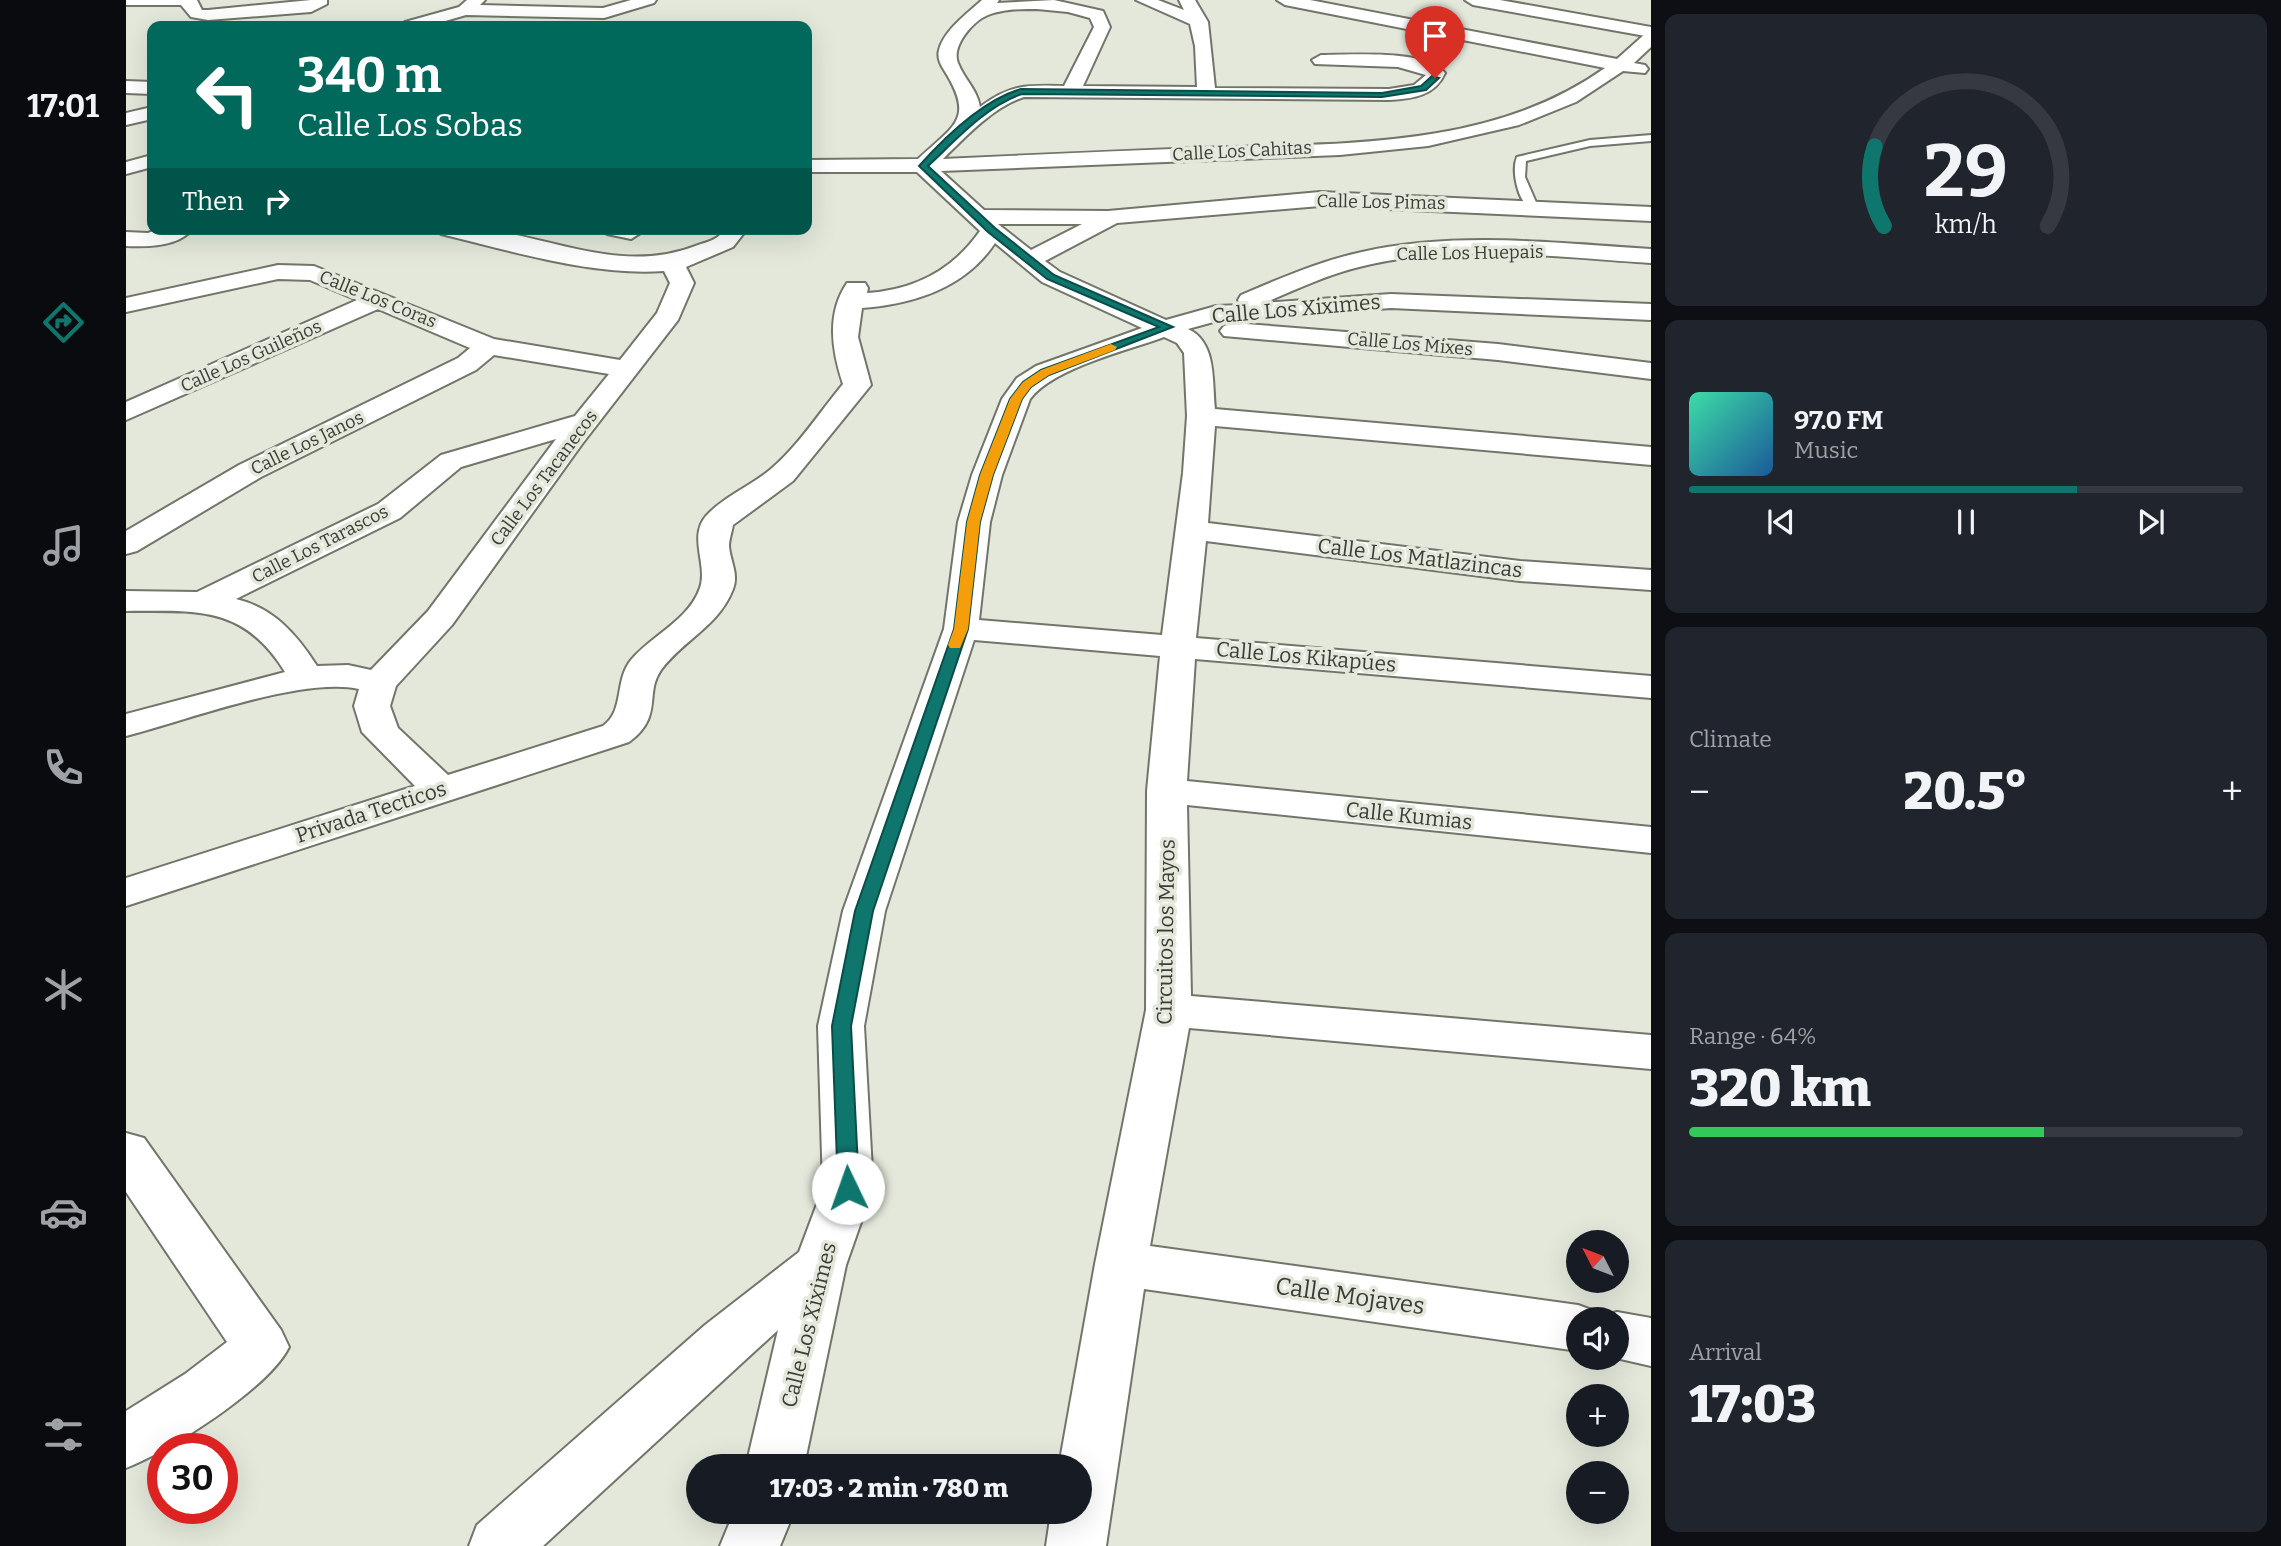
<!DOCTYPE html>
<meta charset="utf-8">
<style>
body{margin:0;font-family:Bitter,serif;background:#20242c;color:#f1f3f6;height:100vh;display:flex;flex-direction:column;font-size:26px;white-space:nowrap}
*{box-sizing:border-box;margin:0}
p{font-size:23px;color:#9ea1a6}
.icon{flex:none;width:38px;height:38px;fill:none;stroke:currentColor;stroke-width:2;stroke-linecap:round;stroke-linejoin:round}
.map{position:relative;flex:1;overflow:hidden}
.drawer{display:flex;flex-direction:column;gap:14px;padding:14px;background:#0d0f14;width:630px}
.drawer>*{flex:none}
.top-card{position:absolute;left:21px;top:21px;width:665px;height:214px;border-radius:14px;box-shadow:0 7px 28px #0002;background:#00695c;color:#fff;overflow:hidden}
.needle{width:46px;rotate:312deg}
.tools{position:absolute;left:1440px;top:1230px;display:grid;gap:14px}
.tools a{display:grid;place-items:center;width:63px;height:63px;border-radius:50%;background:#171b24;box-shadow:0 7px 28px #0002;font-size:35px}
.speed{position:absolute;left:21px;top:1433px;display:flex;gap:14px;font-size:35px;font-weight:700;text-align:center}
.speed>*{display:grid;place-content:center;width:91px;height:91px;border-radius:50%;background:#171b24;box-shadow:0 7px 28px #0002;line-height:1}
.speed .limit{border:10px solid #d22;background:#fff;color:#111}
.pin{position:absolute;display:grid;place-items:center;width:60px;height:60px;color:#fff;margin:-72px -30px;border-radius:50% 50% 50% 0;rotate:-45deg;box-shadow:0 0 7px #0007}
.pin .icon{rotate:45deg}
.me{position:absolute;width:77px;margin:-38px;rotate:357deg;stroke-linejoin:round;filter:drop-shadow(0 0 5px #0008)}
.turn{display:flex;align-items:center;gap:24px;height:147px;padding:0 35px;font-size:32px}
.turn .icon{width:91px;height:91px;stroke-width:2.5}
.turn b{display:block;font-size:49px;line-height:60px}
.then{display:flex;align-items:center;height:66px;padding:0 35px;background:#0003;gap:14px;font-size:26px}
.big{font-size:52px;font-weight:800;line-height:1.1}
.drawer .tile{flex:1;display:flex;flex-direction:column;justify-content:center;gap:10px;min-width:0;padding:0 24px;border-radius:14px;background:#20242c}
.drawer .dial{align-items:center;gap:0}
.dial svg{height:182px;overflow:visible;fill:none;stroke:#363941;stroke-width:7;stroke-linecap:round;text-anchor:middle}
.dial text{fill:#f1f3f6;stroke:none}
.song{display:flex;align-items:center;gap:21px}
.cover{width:84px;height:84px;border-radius:10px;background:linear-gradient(135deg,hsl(160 70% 55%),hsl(210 70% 35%))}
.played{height:7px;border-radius:4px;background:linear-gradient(90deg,#0f766e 70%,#363941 70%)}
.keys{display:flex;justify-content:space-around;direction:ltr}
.heat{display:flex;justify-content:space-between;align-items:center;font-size:38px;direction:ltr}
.charge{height:10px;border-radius:5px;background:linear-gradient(90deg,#34c759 64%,#363941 0)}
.trip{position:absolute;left:560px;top:1454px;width:406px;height:70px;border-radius:35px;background:#171b24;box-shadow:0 7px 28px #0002;font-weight:800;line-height:70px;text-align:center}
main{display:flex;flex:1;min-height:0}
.menu{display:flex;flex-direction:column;width:126px;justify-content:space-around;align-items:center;background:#090b0e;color:#9ea1a6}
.menu .icon{width:49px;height:49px}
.menu .on{color:#0f766e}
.menu b{font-size:32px;color:#f1f3f6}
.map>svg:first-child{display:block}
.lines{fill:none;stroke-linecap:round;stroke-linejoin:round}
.lane-casing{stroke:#71756a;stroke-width:4}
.street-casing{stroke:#71756a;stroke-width:4}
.secondary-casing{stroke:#71756a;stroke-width:4}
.lane{fill:#fff;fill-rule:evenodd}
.street{fill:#fff;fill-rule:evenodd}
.secondary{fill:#fff;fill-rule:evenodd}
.route{fill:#0f766e;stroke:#0a4d48;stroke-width:2}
.slow{fill:#f59e0b}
.labels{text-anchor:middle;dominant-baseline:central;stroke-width:7;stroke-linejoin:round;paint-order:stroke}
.far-street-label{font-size:18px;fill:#3a3c37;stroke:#e3e8db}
.street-label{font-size:21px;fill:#3a3c37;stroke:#e3e8db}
.near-street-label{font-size:24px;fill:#3a3c37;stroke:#e3e8db}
</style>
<main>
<nav class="menu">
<b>17:01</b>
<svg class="icon on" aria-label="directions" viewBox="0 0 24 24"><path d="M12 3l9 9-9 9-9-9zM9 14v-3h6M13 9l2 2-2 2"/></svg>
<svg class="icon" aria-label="music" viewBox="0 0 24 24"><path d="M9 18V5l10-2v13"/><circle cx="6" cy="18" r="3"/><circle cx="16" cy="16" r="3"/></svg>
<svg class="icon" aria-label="phone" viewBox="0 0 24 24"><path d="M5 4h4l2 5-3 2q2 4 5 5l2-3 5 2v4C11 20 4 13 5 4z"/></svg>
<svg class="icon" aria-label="climate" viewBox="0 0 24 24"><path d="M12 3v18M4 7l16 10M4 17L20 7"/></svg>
<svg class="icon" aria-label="car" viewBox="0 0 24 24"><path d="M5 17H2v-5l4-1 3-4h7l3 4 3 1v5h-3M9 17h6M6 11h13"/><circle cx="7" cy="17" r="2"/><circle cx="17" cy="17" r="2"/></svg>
<svg class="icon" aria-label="filters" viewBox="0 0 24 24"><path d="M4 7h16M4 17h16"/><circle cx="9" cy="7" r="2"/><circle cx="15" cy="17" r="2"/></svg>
</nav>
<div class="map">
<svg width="1525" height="1546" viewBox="0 0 1525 1546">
<rect width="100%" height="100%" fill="#e3e8db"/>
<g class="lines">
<!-- lane casing -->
<g class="lane-casing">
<path id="lane" d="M1525,135v6l-61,5 -64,15 -1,16 13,30 -6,3c-14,-7 -21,-39 -15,-53l73,-17z"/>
</g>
<!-- street casing -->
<g class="street-casing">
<path id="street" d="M0,0h71l5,10h6l103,-10h16v4l-16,8 -103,8 -17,-3 -10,-12h-55z
M341,0h18l-5,5 123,3 28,-8h25l-2,3 -50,15 -138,-3 -38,11h-25l2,-4 54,-15z
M856,0h17l-2,3 57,-3 49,11 7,16 -27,59 114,1 -2,-41 -5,-22 -54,-24h22l26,10 -5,-10h16l13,22 7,66 174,1 25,-4 12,-10 -28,-8 -83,-3 -3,-4 9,-5c29,0 105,-6 124,18 -10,23 -33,26 -56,27l-365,-3c-31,10 -59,40 -81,62 85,-4 170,-8 255,-11 136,-5 291,3 407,-80l-320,-63 -8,-5h33l307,59 28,-25 6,-1v14l-17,16 11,2 3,4 -3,4 -22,-2 -47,31 -57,23 -91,21 -88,9 -399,16 43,39 124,1 212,-19 331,15v14l-331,-15 -203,17 -72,38 15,11 106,48 50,-14 25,-1 -3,-5 3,-5c40,-17 79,-34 121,-43 94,-21 194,-9 289,-3v14c-95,-6 -198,-20 -292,4 -33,8 -64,23 -95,36l127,-9 260,10v16l-260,-12 -174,13 -29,8c29,13 24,53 27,80l436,38v18l-436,-39 -7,97 312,38 131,9v20l-131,-9 -314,-40 -10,97 455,38v22l-456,-39 -8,122 464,46v26l-464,-48 4,191 460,39v34l-462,-41 -39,218 428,59 19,7 3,5 17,-5 34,6v48l-35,-8 1,-38h-39v31l-434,-62 -38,257h-60l5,-34h29v-46h-21l36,-202 51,-254 1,-219 13,-135 -186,-16 -89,271 -21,115 9,162 -27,77 -42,201h-58l32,-136 -235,216h-74l8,-21 228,-200 94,-73 24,-64 -5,-162 25,-115 101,-282 14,-107 14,-47 30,-76 15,-21 19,-12 106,-38 -100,-46 -47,-39c-30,45 -81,61 -133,65l-4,29 13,48 -78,96 -60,44c-1,6 -4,15 -4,21 1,15 10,28 4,43 -14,37 -50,51 -72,81 -17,24 3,46 -32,72l-503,164v-28l289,-92 -53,-54 -8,-26 5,-17c-56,-13 -174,32 -233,47v-22l159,-42c-41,-67 -89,-61 -159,-61v-20l71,1 181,-88 63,-49 134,-39 34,-42 -115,-19 -18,15 -215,107 -124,74 -11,3v-23l113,-66 219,-107 12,-10 -92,-39 -252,111v-18l231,-102 -47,-20 -32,-1 -152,33v-14l152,-33 36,1 180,73 126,21 37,-47 13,-30 -6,-12c-74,5 -152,-20 -223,-37l-3,-5c14,0 29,-1 43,0 75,9 141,46 217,16 10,-3 21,-6 27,-16h22l-14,18 -47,20 8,16 -16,37 -96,124 -130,181 -56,61 -6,20 8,22 50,47 155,-49c22,-16 11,-45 28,-66 21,-25 58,-40 69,-72 8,-23 -12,-51 6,-72 17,-19 45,-30 65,-47 27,-23 49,-57 72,-85 -11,-33 -17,-70 4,-101h18l3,5 -1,5c47,-3 86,-23 113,-62l-63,-59h-110v-12l111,-1c37,-34 57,-40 26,-89 -4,-6 -7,-13 -5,-20 5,-20 29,-37 43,-50zM911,9l31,3 22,6 4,9 -30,59c-37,-1 -53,-2 -84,21 -3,-18 -16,-28 -22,-44 -7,-17 15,-42 30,-48 15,-6 33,-6 49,-6zM872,224h84l-51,26zM1038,337l13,6 7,10 3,63 -4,57 -21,162 -183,-15 11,-98 12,-47 28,-76c23,-31 96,-48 134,-62zM430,439l-128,172 -57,59 -23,-5 -31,1c-20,-31 -43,-58 -81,-67l164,-81 61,-51z
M0,81l26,1v12l-26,-1z
M26,107v12l-26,6v-12z
M26,155v12l-26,7v-12z
M33,229h33c-13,18 -47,18 -66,17v-14l22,1z
M478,229h37l1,3 -11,7 -24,-5z
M1107,323l265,21 153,19v16l-153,-19 -274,-24 -4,-5 4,-5z
M0,1133l18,5 137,192 8,17c-20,41 -121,105 -163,121v-57l59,-37 42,-32 -101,-150z
M608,1512h60l-14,34h-60z"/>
</g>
<!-- secondary casing -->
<g class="secondary-casing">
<path id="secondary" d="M1339,0h35l151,27v10l-178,-32z"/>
</g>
<!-- lane -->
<use href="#lane" class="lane"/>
<!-- street -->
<use href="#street" class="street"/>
<!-- secondary -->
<use href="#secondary" class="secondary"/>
</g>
<!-- route -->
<path class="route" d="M1306,76l7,2 -13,12 -44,7 -360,-3c-36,12 -67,47 -94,72l67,62 59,47 119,52 -124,48 -18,12 -9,12 -29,76 -13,47 -12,107 -95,282 -22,115 8,162 -3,6h-15l-3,-6 -6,-162 23,-115 99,-282 13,-107 13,-47 30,-76 13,-17 18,-12 118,-43 -112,-48 -59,-47 -69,-66c26,-29 64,-66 102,-77l361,4 39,-7z"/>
<!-- slow -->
<path class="slow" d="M985,344l6,3 -2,3 -66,25 -18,12 -9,12 -29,76 -13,47 -12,107 -8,19h-10l-2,-3 6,-16 13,-107 13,-47 30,-76 13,-17 18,-12z"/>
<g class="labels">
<!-- far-street labels -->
<g class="far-street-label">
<text transform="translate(1116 151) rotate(-3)">Calle Los Cahitas</text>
<text transform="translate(1255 202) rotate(1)">Calle Los Pimas</text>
<text transform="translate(1344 253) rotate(-1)">Calle Los Huepais</text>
<text transform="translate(252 299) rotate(22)">Calle Los Coras</text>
<text transform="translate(1284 344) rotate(5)">Calle Los Mixes</text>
<text transform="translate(125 356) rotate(-24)">Calle Los Guileños</text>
<text transform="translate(181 443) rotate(-26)">Calle Los Janos</text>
<text transform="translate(418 478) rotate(-53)">Calle Los Tacanecos</text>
<text transform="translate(194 544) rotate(-27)">Calle Los Tarascos</text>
</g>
<!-- street labels -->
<g class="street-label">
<text transform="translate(1170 309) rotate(-5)">Calle Los Xiximes</text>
<text transform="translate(1294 558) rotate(7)">Calle Los Matlazincas</text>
<text transform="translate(1180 657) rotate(5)">Calle Los Kikapúes</text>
<text transform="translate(245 812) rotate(-18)">Privada Tecticos</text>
<text transform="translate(1283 816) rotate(6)">Calle Kumias</text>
<text transform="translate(1040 932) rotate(-89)">Circuitos los Mayos</text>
<text transform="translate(683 1325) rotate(-76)">Calle Los Xiximes</text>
</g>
<!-- near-street labels -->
<g class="near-street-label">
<text transform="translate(1224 1296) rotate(8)">Calle Mojaves</text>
</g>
</g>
</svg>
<div class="tools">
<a><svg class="needle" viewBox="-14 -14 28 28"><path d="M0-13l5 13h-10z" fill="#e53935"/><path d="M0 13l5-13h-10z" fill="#9ea1a6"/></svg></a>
<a><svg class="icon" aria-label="sound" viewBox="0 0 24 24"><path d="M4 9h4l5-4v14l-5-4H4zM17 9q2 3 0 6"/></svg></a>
<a>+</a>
<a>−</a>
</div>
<div class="speed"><div class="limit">30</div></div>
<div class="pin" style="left:1309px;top:78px;background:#d93025"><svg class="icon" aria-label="arrive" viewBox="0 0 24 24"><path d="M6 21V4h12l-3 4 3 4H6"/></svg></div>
<svg class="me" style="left:722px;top:1188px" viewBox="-20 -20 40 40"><circle r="19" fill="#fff"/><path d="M0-13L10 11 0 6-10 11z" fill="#0f766e"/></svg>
<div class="trip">17:03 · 2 min · 780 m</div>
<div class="top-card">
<div class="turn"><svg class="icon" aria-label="left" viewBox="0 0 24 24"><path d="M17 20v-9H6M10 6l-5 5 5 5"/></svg><div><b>340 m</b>Calle Los Sobas</div></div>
<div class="then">Then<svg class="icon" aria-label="right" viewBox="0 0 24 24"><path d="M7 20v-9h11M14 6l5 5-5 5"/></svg></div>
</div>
</div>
<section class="drawer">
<div class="tile dial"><svg viewBox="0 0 100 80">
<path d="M14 69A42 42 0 1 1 86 69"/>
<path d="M14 69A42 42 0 0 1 10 34" stroke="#0f766e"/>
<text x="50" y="56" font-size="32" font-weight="700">29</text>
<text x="50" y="72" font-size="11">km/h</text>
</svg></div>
<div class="tile">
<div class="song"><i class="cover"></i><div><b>97.0 FM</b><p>Music</p></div></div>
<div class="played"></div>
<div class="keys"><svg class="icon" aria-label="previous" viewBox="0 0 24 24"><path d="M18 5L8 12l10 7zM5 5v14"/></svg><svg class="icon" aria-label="pause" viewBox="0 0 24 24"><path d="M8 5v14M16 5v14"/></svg><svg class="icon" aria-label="next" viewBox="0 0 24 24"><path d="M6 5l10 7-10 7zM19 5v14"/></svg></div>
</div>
<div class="tile"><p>Climate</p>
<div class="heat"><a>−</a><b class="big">20.5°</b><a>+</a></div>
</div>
<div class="tile"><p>Range · 64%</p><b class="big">320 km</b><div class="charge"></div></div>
<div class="tile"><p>Arrival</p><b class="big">17:03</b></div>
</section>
</main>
